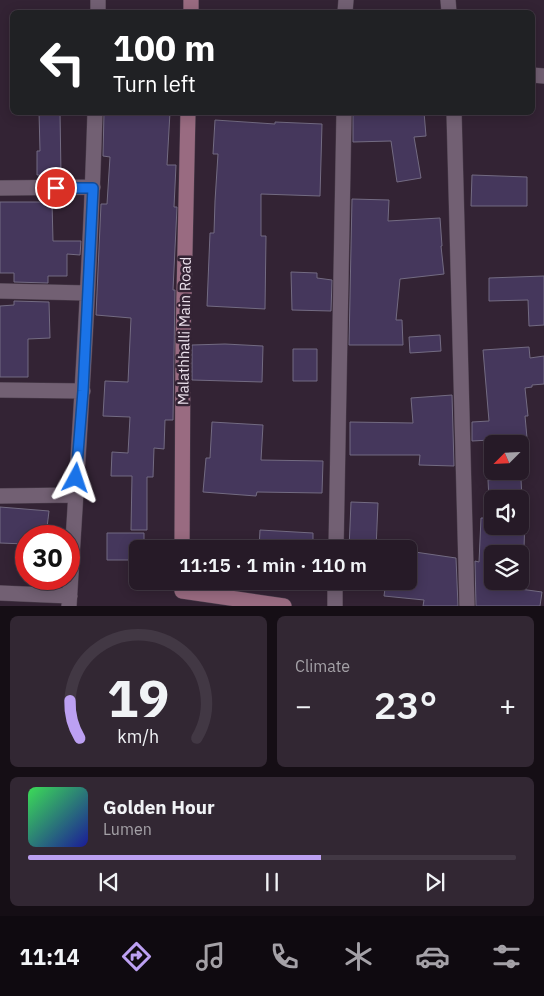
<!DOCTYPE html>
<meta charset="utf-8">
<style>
body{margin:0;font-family:"IBM Plex Sans",sans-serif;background:#322733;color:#f1f3f6;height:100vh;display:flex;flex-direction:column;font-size:19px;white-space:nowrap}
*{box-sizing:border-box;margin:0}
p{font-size:16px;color:#a4a1a7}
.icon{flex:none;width:28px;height:28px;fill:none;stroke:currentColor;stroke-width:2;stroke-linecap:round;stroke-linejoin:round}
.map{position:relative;height:606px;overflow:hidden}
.side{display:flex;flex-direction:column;gap:10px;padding:10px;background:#150e15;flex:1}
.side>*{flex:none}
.hud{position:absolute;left:10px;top:10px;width:525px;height:105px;border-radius:8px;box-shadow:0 2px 12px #0003,0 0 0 1px #423844;background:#202124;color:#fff;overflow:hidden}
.needle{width:32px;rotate:246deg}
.controls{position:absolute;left:484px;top:435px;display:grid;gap:10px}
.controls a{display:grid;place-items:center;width:45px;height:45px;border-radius:8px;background:#261a27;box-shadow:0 2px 12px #0003,0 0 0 1px #423844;font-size:25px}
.speed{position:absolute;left:15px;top:525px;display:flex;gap:10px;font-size:25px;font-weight:700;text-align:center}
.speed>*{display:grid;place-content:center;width:65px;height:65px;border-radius:50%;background:#261a27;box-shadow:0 2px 12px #0003,0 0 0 1px #423844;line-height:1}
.speed .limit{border:8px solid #d22;background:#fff;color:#111}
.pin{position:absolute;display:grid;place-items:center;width:42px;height:42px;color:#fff;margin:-21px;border:2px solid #fff;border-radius:50%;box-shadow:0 1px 5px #0007}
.me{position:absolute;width:55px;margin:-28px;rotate:5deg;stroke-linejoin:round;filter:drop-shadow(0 0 4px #0008)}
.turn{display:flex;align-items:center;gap:18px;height:105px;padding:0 20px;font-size:22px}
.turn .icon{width:65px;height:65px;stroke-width:2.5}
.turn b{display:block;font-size:35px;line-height:42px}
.big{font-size:38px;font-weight:600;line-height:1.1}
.side .card{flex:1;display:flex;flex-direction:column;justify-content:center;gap:8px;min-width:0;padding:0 18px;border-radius:8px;background:#322733}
.side .dial{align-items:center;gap:0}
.dial svg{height:130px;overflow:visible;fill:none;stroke:#423844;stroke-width:7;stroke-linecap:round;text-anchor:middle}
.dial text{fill:#f1f3f6;stroke:none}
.song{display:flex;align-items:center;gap:15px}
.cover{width:60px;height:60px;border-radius:8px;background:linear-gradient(135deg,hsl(130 70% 55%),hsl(240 70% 35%))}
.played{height:5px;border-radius:2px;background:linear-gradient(90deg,#bca0f2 60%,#423844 60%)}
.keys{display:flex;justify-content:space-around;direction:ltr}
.heat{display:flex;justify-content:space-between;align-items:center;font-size:28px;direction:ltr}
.side .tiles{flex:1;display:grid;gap:10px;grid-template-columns:1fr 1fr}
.card:last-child{grid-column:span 2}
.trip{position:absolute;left:129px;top:540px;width:288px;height:50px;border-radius:8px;background:#261a27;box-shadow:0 2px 12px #0003,0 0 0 1px #423844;font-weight:600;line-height:50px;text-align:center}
.tabs{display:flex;height:80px;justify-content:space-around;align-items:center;background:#0f0a10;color:#a4a1a7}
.tabs .icon{width:35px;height:35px}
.tabs .selected{color:#bca0f2}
.tabs b{font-size:22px;color:#f1f3f6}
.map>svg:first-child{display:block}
.building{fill:#45375c;stroke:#736b82;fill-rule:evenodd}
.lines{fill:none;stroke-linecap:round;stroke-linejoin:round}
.street-casing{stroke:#4c3f4d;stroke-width:16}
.secondary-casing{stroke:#4c3f4d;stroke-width:16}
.street{stroke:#726073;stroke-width:15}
.secondary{stroke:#996b81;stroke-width:15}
.route-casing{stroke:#114b97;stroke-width:12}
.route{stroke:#1a73e8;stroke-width:9}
.labels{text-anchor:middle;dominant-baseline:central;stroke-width:5;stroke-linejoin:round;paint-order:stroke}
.street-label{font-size:15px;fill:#ebe1ec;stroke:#332334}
</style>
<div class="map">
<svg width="544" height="606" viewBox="0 0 544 606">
<rect width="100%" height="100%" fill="#332334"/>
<!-- building -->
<path class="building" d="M39,112h21l1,63h-24v-24h3z
M104,112h66l-3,53h9l-2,42h3l-4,83h2l-2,130h-8l-1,29 -10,-1 -1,29h-6v53h-16l1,-54h-21l1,-24 16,1 2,-36 -27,-1 2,-35 23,1 3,-64 -35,-3 5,-111h6l3,-47 -7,-1z
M353,112h71l2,24 -12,1 7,41 -24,4 -6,-41 -38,1z
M215,120l60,4v-2l47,2 -2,72 -59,-2v42h5l-1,73 -58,-3 3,-73h4l1,-32 3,-47h-5z
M472,175l55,2v29h-56z
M352,199l37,1 -1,21 52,-3 2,28h-1l3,28 -44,5 -4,41h6l1,25h-54z
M0,202h52l1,39h28l-1,14 -13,-1v22h-19v7l-34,-1v-9h-14z
M291,272l26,1v5l15,2 -1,31 -39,-1z
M544,276v49l-15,1 -1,-26 -39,1v-23z
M14,301l35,1 1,36 -22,1v38h-28v-71l14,-1z
M440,335l1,16 -31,2 -1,-16z
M225,344l38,2 -1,36 -70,-2v-35z
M529,347l1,11 14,-2v28l-12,1v2l-7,1 3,28h-3l2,22 -55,3v-19l17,-1 -6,-71z
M293,349h24v32h-24z
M452,395l2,71 -35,-1 1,-10h-70v-33l63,1 -2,-25z
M212,422l51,3 -2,35 62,1 -1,32 -65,-1 -1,4 -53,-4 3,-34h4z
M521,479l2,40h2l-1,29 -3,-1 -1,42 22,3 -2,14h-64l-1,-45 4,1 2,-44h9l-2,-38zM492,499h28v27h-28zM492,554h28v27h-28z
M351,502l27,1 -2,46h-27z
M0,507l49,4 -3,25h-20v8l-26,-1z
M260,530l53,3v16h-54z
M107,533h37v16h-6v11h-31z
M408,551l48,7 2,48h-35l1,-6 -40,-4 2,-15h22z"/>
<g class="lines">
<!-- street casing -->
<g class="street-casing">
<path id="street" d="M448,0l1,12
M98,12v-12
M345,12l1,-12
M532,75l12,1
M454,112l13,494
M0,188l93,-1
M0,291l87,2
M0,390l83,1
M0,496l75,-1
M336,549l8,-437
M0,593l70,3
M69,606c10,-164 21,-329 26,-494
M335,606v-25"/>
</g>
<!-- secondary casing -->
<g class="secondary-casing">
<path id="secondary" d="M191,12v-12
M182,549l1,-207 5,-230
M182,591l102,15"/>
</g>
<!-- street -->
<use href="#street" class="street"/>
<!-- secondary -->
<use href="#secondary" class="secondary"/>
</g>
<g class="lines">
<!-- route casing -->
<g class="route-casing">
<path id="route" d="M56,188h37l-10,203 -7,87"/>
</g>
<!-- route -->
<use href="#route" class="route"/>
</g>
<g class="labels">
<!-- street labels -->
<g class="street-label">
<text transform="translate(184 331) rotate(-89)">Malathhalli Main Road</text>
</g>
</g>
</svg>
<div class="controls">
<a><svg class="needle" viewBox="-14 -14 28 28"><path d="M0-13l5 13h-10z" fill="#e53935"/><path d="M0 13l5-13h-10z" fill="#a4a1a7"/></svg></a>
<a><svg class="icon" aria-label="sound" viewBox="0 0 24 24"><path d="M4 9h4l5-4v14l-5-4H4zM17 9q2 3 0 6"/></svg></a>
<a><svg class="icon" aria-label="layers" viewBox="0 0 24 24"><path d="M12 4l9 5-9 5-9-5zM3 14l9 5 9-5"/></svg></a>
</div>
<div class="speed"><div class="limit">30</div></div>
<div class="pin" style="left:56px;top:188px;background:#d93025"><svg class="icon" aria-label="arrive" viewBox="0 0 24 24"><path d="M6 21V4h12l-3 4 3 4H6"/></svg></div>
<svg class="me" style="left:76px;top:478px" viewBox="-20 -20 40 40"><path d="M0-17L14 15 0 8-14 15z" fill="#1a73e8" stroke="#fff" stroke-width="4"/></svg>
<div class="trip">11:15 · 1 min · 110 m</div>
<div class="hud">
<div class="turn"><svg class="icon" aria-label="left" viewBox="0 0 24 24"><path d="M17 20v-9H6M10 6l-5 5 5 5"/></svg><div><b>100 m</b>Turn left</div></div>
</div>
</div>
<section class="side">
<div class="tiles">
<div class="card dial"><svg viewBox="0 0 100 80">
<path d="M14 69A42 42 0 1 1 86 69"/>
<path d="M14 69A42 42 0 0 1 8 46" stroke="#bca0f2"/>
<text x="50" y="56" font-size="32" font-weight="700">19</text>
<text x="50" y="72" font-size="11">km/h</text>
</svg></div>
<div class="card"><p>Climate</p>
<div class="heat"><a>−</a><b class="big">23°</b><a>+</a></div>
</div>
<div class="card">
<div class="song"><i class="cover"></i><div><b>Golden Hour</b><p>Lumen</p></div></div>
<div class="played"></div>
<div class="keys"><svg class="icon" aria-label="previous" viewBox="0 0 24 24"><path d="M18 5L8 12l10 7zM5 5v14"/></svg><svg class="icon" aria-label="pause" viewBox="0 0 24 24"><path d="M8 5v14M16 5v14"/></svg><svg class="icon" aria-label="next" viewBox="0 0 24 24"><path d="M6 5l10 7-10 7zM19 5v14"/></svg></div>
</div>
</div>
</section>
<nav class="tabs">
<b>11:14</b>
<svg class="icon selected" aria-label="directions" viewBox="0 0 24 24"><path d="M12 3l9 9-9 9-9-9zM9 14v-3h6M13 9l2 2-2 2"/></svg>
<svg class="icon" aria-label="music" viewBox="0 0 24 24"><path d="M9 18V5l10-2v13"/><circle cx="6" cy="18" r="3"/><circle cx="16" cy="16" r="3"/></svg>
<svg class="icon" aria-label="phone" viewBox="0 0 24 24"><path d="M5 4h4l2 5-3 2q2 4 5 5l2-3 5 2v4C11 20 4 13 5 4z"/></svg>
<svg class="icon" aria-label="climate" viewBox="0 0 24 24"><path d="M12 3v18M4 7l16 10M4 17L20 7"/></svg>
<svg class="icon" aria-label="car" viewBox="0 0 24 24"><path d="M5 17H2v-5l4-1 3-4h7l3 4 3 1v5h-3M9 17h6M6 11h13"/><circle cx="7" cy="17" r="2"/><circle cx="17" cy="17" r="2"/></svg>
<svg class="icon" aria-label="filters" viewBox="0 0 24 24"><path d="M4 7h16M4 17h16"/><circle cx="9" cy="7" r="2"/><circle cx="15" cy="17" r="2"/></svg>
</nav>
